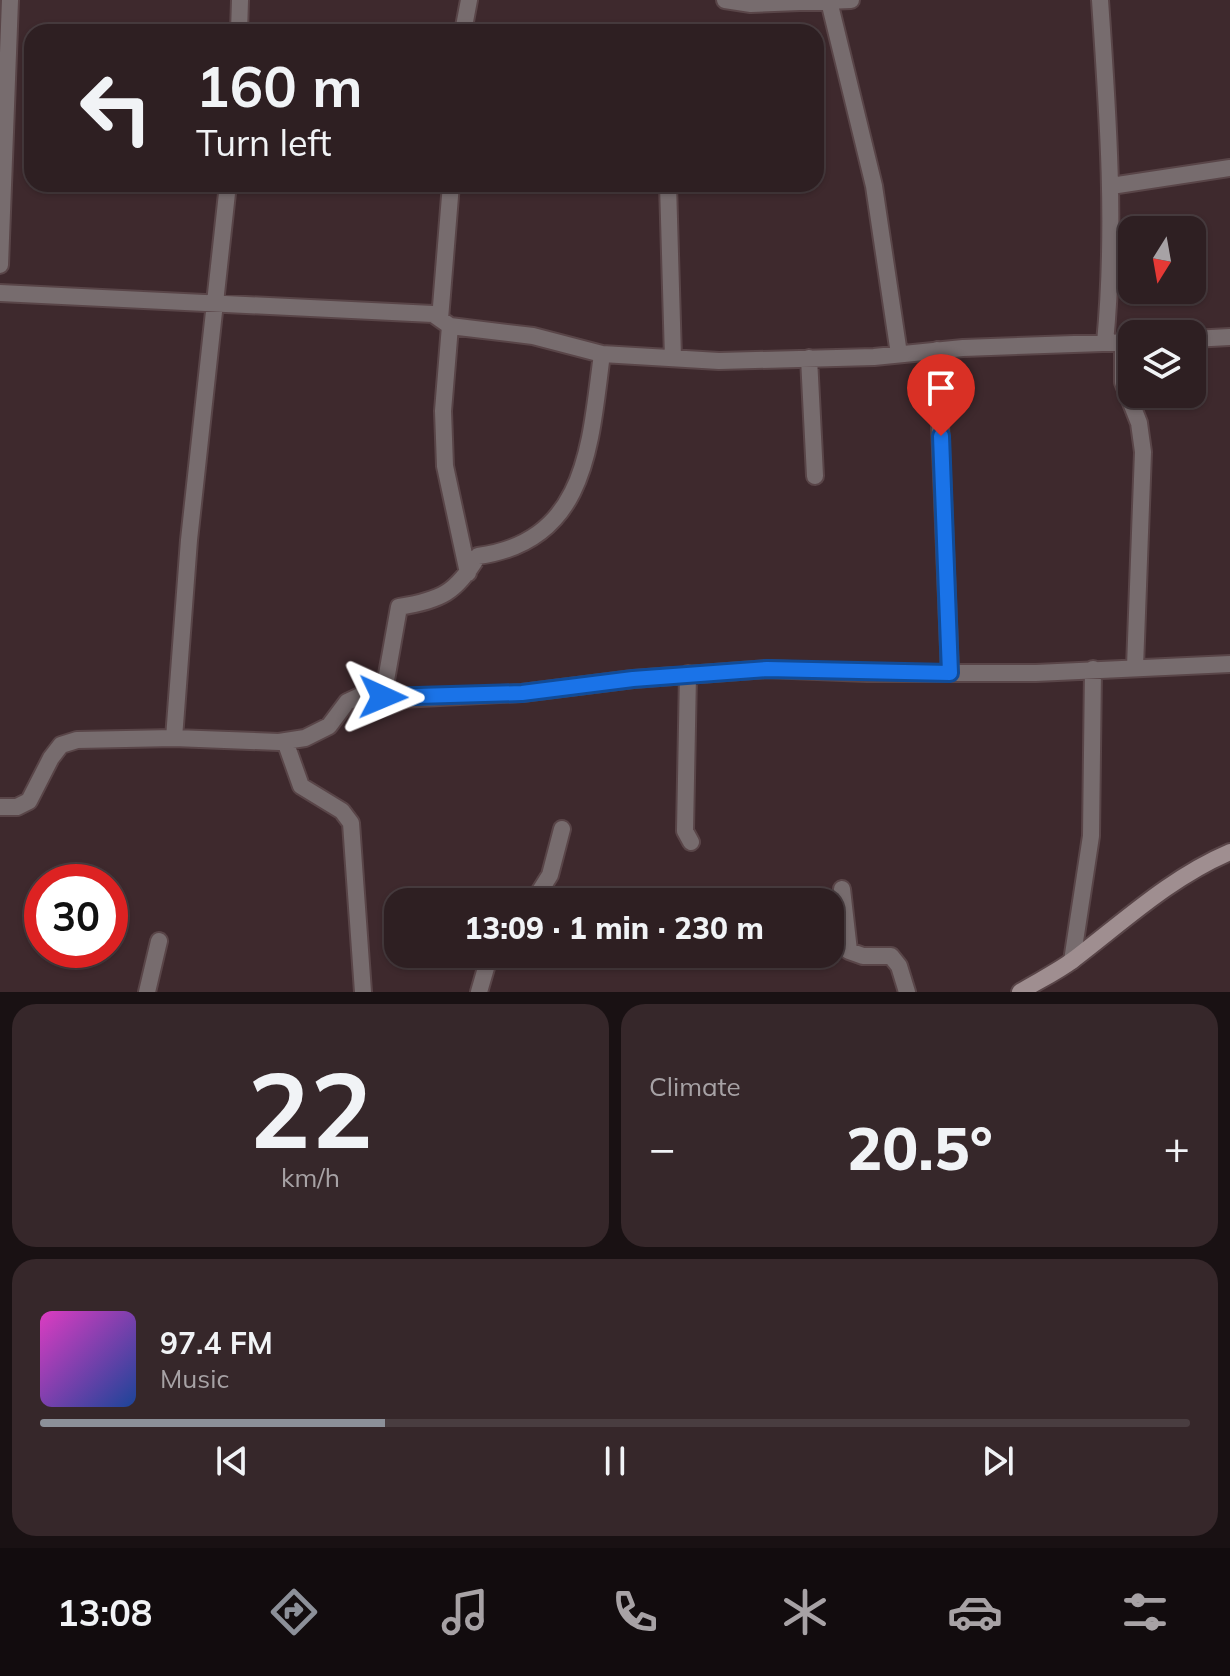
<!DOCTYPE html>
<meta charset="utf-8">
<style>
body{margin:0;font-family:Mulish,sans-serif;background:#36272a;color:#f1f3f6;height:100vh;display:flex;flex-direction:column;font-size:30px;white-space:nowrap}
*{box-sizing:border-box;margin:0}
p{font-size:26px;color:#a7a2a5}
.icon{flex:none;width:44px;height:44px;fill:none;stroke:currentColor;stroke-width:2;stroke-linecap:round;stroke-linejoin:round}
.map{position:relative;height:992px;overflow:hidden}
.panel{display:flex;flex-direction:column;gap:12px;padding:12px;background:#191113;flex:1}
.panel>*{flex:none}
.top-card{position:absolute;left:24px;top:24px;width:800px;height:168px;border-radius:24px;box-shadow:0 2px 6px #0004,0 0 0 2px #493d40;background:#2e1f22;color:#f1f3f6;overflow:hidden}
.needle{width:52px;rotate:191deg}
.tools{position:absolute;left:1118px;top:216px;display:grid;gap:16px}
.tools a{display:grid;place-items:center;width:88px;height:88px;border-radius:16px;background:#2e1f22;box-shadow:0 2px 6px #0004,0 0 0 2px #493d40;font-size:40px}
.speed{position:absolute;left:24px;top:864px;display:flex;gap:16px;font-size:40px;font-weight:700;text-align:center}
.speed>*{display:grid;place-content:center;width:104px;height:104px;border-radius:50%;background:#2e1f22;box-shadow:0 2px 6px #0004,0 0 0 2px #493d40;line-height:1}
.speed .limit{border:12px solid #d22;background:#fff;color:#111}
.pin{position:absolute;display:grid;place-items:center;width:68px;height:68px;color:#fff;margin:-82px -34px;border-radius:50% 50% 50% 0;rotate:-45deg;box-shadow:0 0 8px #0007}
.pin .icon{rotate:45deg}
.me{position:absolute;width:88px;margin:-44px;rotate:91deg;stroke-linejoin:round;filter:drop-shadow(0 0 6px #0008)}
.turn{display:flex;align-items:center;gap:28px;height:168px;padding:0 40px;font-size:36px}
.turn .icon{width:104px;height:104px;stroke-width:2.5}
.turn b{display:block;font-size:56px;line-height:68px}
.big{font-size:60px;font-weight:800;line-height:1.1}
.panel .tile{flex:1;display:flex;flex-direction:column;justify-content:center;gap:12px;min-width:0;padding:0 28px;border-radius:24px;background:#36272a}
.panel .dial{align-items:center;gap:0}
.dial b{font-size:104px;line-height:1}
.song{display:flex;align-items:center;gap:24px}
.cover{width:96px;height:96px;border-radius:12px;background:linear-gradient(135deg,hsl(310 70% 55%),hsl(220 70% 35%))}
.played{height:8px;border-radius:4px;background:linear-gradient(90deg,#8c9099 30%,#493d40 30%)}
.keys{display:flex;justify-content:space-around;direction:ltr}
.heat{display:flex;justify-content:space-between;align-items:center;font-size:44px;direction:ltr}
.panel .tiles{flex:1;display:grid;gap:12px;grid-template-columns:1fr 1fr}
.tile:last-child{grid-column:span 2}
.trip{position:absolute;left:384px;top:888px;width:460px;height:80px;border-radius:24px;background:#2e1f22;box-shadow:0 2px 6px #0004,0 0 0 2px #493d40;font-weight:800;line-height:80px;text-align:center}
.dock{display:flex;height:128px;justify-content:space-around;align-items:center;background:#120c0e;color:#a7a2a5}
.dock .icon{width:56px;height:56px}
.dock .active{color:#8c9099}
.dock b{font-size:36px;color:#f1f3f6}
.map>svg:first-child{display:block}
.lines{fill:none;stroke-linecap:round;stroke-linejoin:round}
.street-casing{stroke:#594548;stroke-width:20}
.secondary-casing{stroke:#594548;stroke-width:20}
.street{stroke:#776c6e;stroke-width:16}
.secondary{stroke:#9f8e90;stroke-width:16}
.route-casing{stroke:#114b97;stroke-width:20}
.route{stroke:#1a73e8;stroke-width:14}
</style>
<div class="map">
<svg width="1230" height="992" viewBox="0 0 1230 992">
<rect width="100%" height="100%" fill="#3e292d"/>
<g class="lines">
<!-- street casing -->
<g class="street-casing">
<path id="street" d="M725,0l26,4 100,-4
M1100,0c8,115 16,229 5,343
M829,1l45,185 25,168
M239,32l1,-32
M463,32l6,-32
M668,184l5,174
M1111,186l119,-18
M0,265l10,-265
M0,293l433,21 17,12 83,10 69,18 117,7 155,-4 89,-9 169,-6
M440,319l11,-135
M450,326l-7,85 2,55 23,107
M1192,339l38,-2
M1123,342v40l16,41 4,29 -8,215
M937,350l13,323
M809,358l6,118
M688,674l-3,157 6,11
M383,697l16,-90c42,-7 57,-14 79,-51 110,-15 112,-113 124,-202
M174,738l15,-198 39,-356
M285,741l16,45 41,25 9,12 12,169
M0,807h17l12,-6 22,-43 10,-13 16,-5 97,-2 105,4 26,-4 24,-12 18,-24 15,-7 38,4 122,-6 111,-14 134,-10 100,4h169l194,-9
M842,889l7,62 14,5h28l8,10 8,26
M533,902l17,-27 12,-46
M1072,961l19,-125 2,-167
M147,992l12,-51
M479,992l11,-38"/>
</g>
<!-- secondary casing -->
<g class="secondary-casing">
<path id="secondary" d="M1020,992c18,-11 37,-20 53,-32 50,-38 98,-83 157,-108"/>
</g>
<!-- street -->
<use href="#street" class="street"/>
<!-- secondary -->
<use href="#secondary" class="secondary"/>
</g>
<g class="lines">
<!-- route casing -->
<g class="route-casing">
<path id="route" d="M383,697l139,-4 111,-14 134,-10 183,4 -9,-237"/>
</g>
<!-- route -->
<use href="#route" class="route"/>
</g>
</svg>
<div class="tools">
<a><svg class="needle" viewBox="-14 -14 28 28"><path d="M0-13l5 13h-10z" fill="#e53935"/><path d="M0 13l5-13h-10z" fill="#a7a2a5"/></svg></a>
<a><svg class="icon" aria-label="layers" viewBox="0 0 24 24"><path d="M12 4l9 5-9 5-9-5zM3 14l9 5 9-5"/></svg></a>
</div>
<div class="speed"><div class="limit">30</div></div>
<div class="pin" style="left:941px;top:436px;background:#d93025"><svg class="icon" aria-label="arrive" viewBox="0 0 24 24"><path d="M6 21V4h12l-3 4 3 4H6"/></svg></div>
<svg class="me" style="left:383px;top:697px" viewBox="-20 -20 40 40"><path d="M0-17L14 15 0 8-14 15z" fill="#1a73e8" stroke="#fff" stroke-width="4"/></svg>
<div class="trip">13:09 · 1 min · 230 m</div>
<div class="top-card">
<div class="turn"><svg class="icon" aria-label="left" viewBox="0 0 24 24"><path d="M17 20v-9H6M10 6l-5 5 5 5"/></svg><div><b>160 m</b>Turn left</div></div>
</div>
</div>
<section class="panel">
<div class="tiles">
<div class="tile dial"><b>22</b><p>km/h</p></div>
<div class="tile"><p>Climate</p>
<div class="heat"><a>−</a><b class="big">20.5°</b><a>+</a></div>
</div>
<div class="tile">
<div class="song"><i class="cover"></i><div><b>97.4 FM</b><p>Music</p></div></div>
<div class="played"></div>
<div class="keys"><svg class="icon" aria-label="previous" viewBox="0 0 24 24"><path d="M18 5L8 12l10 7zM5 5v14"/></svg><svg class="icon" aria-label="pause" viewBox="0 0 24 24"><path d="M8 5v14M16 5v14"/></svg><svg class="icon" aria-label="next" viewBox="0 0 24 24"><path d="M6 5l10 7-10 7zM19 5v14"/></svg></div>
</div>
</div>
</section>
<nav class="dock">
<b>13:08</b>
<svg class="icon active" aria-label="directions" viewBox="0 0 24 24"><path d="M12 3l9 9-9 9-9-9zM9 14v-3h6M13 9l2 2-2 2"/></svg>
<svg class="icon" aria-label="music" viewBox="0 0 24 24"><path d="M9 18V5l10-2v13"/><circle cx="6" cy="18" r="3"/><circle cx="16" cy="16" r="3"/></svg>
<svg class="icon" aria-label="phone" viewBox="0 0 24 24"><path d="M5 4h4l2 5-3 2q2 4 5 5l2-3 5 2v4C11 20 4 13 5 4z"/></svg>
<svg class="icon" aria-label="climate" viewBox="0 0 24 24"><path d="M12 3v18M4 7l16 10M4 17L20 7"/></svg>
<svg class="icon" aria-label="car" viewBox="0 0 24 24"><path d="M5 17H2v-5l4-1 3-4h7l3 4 3 1v5h-3M9 17h6M6 11h13"/><circle cx="7" cy="17" r="2"/><circle cx="17" cy="17" r="2"/></svg>
<svg class="icon" aria-label="filters" viewBox="0 0 24 24"><path d="M4 7h16M4 17h16"/><circle cx="9" cy="7" r="2"/><circle cx="15" cy="17" r="2"/></svg>
</nav>
